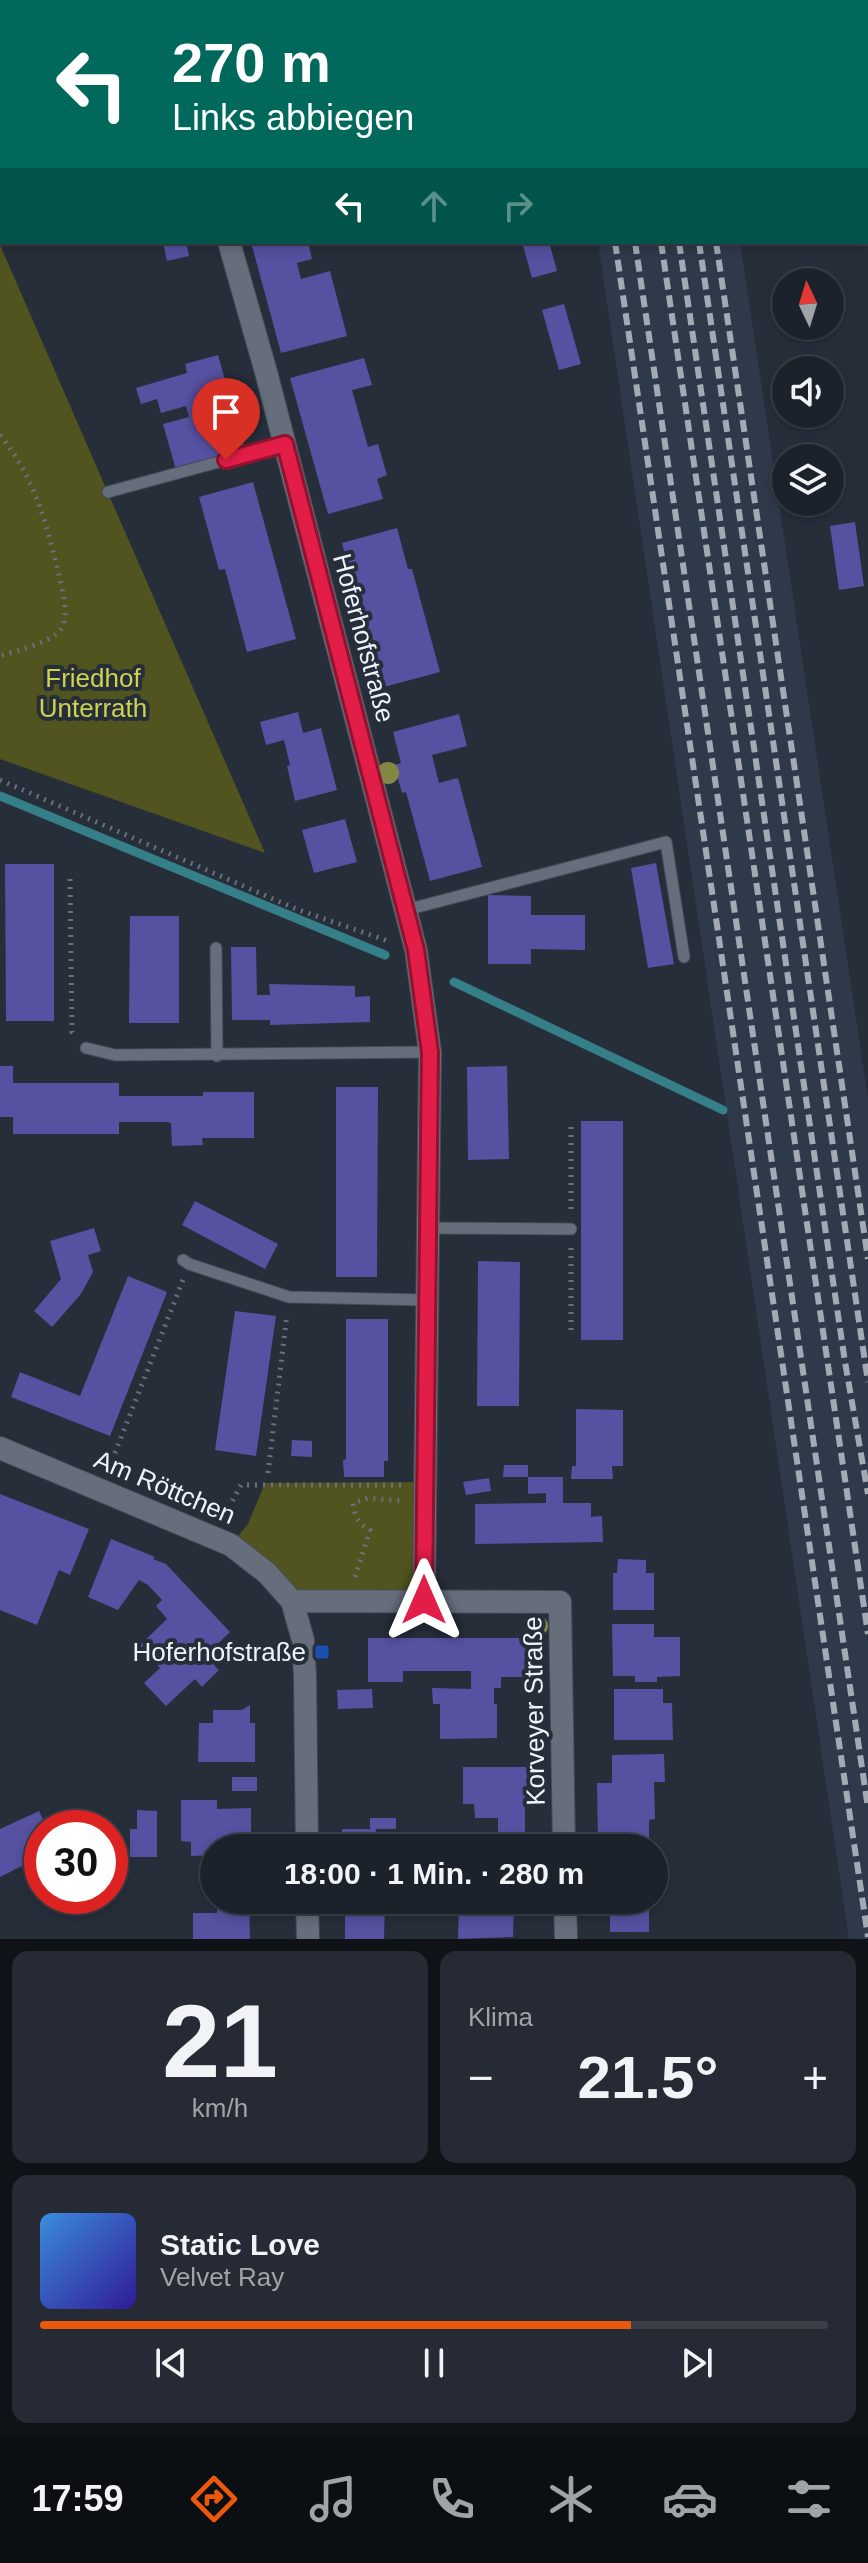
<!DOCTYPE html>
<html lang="de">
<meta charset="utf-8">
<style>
body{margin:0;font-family:Arial,sans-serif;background:#252a34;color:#f1f3f6;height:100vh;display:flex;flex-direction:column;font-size:30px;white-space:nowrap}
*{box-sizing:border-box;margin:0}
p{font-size:26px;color:#a0a4a9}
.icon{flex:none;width:44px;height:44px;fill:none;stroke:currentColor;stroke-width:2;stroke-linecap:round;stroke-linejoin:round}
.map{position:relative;height:1939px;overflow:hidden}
.drawer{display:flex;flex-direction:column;gap:12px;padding:12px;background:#0f1318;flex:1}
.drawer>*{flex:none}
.guide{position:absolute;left:0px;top:0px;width:868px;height:244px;box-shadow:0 4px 12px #0003,0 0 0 2px #3a3f48;background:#00695c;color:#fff;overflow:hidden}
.needle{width:52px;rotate:356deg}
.fabs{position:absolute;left:772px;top:268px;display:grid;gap:16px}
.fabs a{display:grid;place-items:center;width:72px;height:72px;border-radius:50%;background:#1c222c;box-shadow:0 4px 12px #0003,0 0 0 2px #3a3f48;font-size:40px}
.speed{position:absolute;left:24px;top:1810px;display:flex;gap:16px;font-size:40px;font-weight:700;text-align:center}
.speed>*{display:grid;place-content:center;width:104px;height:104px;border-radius:50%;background:#1c222c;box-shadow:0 4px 12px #0003,0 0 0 2px #3a3f48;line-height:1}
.speed .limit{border:12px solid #d22;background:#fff;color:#111}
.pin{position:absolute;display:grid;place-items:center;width:68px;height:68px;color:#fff;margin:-82px -34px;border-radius:50% 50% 50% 0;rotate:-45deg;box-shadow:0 0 8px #0007}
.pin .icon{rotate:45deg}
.me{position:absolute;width:88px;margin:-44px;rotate:0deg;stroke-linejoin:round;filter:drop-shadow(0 0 6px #0008)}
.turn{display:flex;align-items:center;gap:28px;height:168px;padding:0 40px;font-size:36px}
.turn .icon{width:104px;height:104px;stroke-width:2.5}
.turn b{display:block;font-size:56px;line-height:68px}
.lanes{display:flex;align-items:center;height:76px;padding:0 40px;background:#0003;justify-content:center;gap:40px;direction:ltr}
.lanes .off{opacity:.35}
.big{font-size:60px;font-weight:700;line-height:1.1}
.drawer .card{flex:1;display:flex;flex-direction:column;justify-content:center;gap:12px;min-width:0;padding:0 28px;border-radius:16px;background:#252a34}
.drawer .dial{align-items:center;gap:0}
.dial b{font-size:104px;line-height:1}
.song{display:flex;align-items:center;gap:24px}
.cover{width:96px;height:96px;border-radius:12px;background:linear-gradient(135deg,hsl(210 70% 55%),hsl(250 70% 35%))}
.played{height:8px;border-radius:4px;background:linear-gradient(90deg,#ea580c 75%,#3a3f48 75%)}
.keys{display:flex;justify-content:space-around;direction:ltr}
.heat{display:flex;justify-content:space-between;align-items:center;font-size:44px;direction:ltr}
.drawer .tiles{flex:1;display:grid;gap:12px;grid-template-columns:1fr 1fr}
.card:last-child{grid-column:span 2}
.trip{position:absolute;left:200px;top:1834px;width:468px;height:80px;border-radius:40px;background:#1c222c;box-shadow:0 4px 12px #0003,0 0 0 2px #3a3f48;font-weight:700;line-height:80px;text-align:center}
.tab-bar{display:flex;height:128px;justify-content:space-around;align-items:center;background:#0b0e12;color:#a0a4a9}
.tab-bar .icon{width:56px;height:56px}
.tab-bar .current{color:#ea580c}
.tab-bar b{font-size:36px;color:#f1f3f6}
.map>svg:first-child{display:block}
.built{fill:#2e394a}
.green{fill:#52541f}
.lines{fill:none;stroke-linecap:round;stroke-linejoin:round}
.stream{stroke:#358088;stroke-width:9}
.building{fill:#5651a0}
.service-casing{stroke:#454b56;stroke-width:13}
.minor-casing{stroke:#454b56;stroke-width:24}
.path{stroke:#69707b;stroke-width:5;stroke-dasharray:2 6;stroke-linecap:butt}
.service{stroke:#666e7c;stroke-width:11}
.minor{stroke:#666e7c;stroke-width:22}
.rail{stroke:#a4aab4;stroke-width:6;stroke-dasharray:12 6;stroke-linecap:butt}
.tree{fill:#828844}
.route-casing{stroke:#92132f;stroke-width:20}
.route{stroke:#e11d48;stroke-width:14}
.transit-dot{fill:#1a4fb4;stroke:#262e3a;stroke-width:3}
.labels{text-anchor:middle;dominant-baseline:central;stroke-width:8;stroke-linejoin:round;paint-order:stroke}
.street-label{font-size:26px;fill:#eff4fc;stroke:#262e3a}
.park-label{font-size:26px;fill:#ced24c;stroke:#262e3a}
.poi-label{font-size:26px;fill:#eff4fc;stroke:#262e3a;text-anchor:end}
</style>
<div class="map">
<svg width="868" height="1939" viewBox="0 0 868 1939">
<rect width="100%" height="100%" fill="#262e3a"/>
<!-- built -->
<path class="built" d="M598,242h142l128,857v840h-19z"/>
<!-- green -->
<path class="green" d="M0,245l265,608 -265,-94z
M424,1482v118l-132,1 -61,-56 17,-21 17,-41z"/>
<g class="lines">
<!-- stream -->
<path class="stream" d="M0,796l385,159
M454,982l269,128"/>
</g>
<!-- building -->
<path class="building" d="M163,242h23l3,14 -22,5z
M251,242h57l4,17 -15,4 4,16 29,-8 17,65 -66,17z
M522,242h27l8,29 -25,7z
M564,304l17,60 -22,6 -17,-60z
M218,355l27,96 -69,19 -13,-46 26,-7 -3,-11 -25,7 -4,-14 -16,5 -5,-16 51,-15 -2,-9z
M364,358l8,27 -20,5 16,57 10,-3 9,31 -10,4 6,20 -55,15 -38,-136z
M253,482l43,157 -49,13 -22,-83 -6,1 -20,-73z
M855,522l9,64 -25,4 -9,-64z
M397,528l11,41h4l28,103 -60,16 -11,-41 -7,1 -16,-62 7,-2 -11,-41z
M298,712l5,21 18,-5 16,62 -42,11 -8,-35 3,-1 -6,-25 -18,5 -6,-23z
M459,714l8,32 -35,9 7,28 19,-5 24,89 -52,14 -24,-89 -4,1 -8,-28 7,-2 -8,-31z
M345,819l12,43 -43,11 -12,-43z
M656,863l18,101 -26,4 -17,-100z
M5,864h49v157h-48z
M488,895l43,1v19h54v35l-54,-1v15h-43z
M130,916h49v107h-50z
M231,947h25l1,48h13l-1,-11 86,2v11l15,-1v26l-100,3v-5h-38z
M0,1066h13v17h106v13h84v-4h51v46h-52l1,7 -31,1 -1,-23 -4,-1h-48v12h-106v-17h-13z
M507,1066l2,93 -41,1 -1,-93z
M336,1087h42l-1,190h-41z
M581,1121h42v219h-42z
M195,1201l83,43 -13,25 -83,-44z
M94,1228l7,23 -13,4 5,17 -12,22 -29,33 -18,-16 27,-32 -11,-38z
M478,1261l42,1 -1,144h-42z
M128,1276l39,16 -57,144 -99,-39 9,-25 60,24z
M235,1311l41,5 -20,140 -41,-6z
M346,1319h42v142h-4v16h-40l-1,-17 3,-1z
M576,1409l47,1v56h-11l1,13h-42l1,-13h4z
M292,1440l20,1v16l-21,-1z
M504,1465h24v12h-25z
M528,1477h35v26h28v14l11,-1 1,26 -128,2v-40l71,-1v-10l-18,1z
M489,1478l2,13 -25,4 -3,-13z
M0,1494l89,35 -19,46 -11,-5 -22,55 -37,-15z
M111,1539l44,18 -2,2 13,5 64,68 -25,24 14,14 -17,17 -7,-8 -29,27 -22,-23 16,-15 -21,-22 28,-27 -11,-13 6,-6 -14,-15 -9,-5 -21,30 -30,-13z
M618,1559l28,1v13h8v37h-41v-37h4z
M612,1624h42v13h26v39l-23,1v5h-22v-6h-22z
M368,1638h161v39h-28v11h-7v16h3v34l-57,1v-35h-7l-1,-16 39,1v-18h-68v11h-35z
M372,1689l1,19 -35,1 -1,-19z
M614,1689h49v14h9l1,37h-59z
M250,1705v18h5v39h-57l1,-39h14v-13h29z
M664,1754l1,28h-11l1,37 -6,1v19l-11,-1v10h-40l-1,-65h15v-28z
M463,1767h64v37h-2v29h3v15h-64v-15h34v-15h-23l-1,-14h-11z
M232,1777h25v14h-25z
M181,1800h36v9l34,-1v40h-37v7l-23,1v-14l-10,-1z
M137,1810l20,1v46h-27v-28h7z
M39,1811l8,17h-5v28l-42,21v-48z
M370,1818h26v11h-20v19h-34v-19h28z
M217,1900h32l1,39h-57v-26h24z
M345,1900h40l-1,39h-39z
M459,1900h55l-1,37 -55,2z
M610,1900h39v32h-39z"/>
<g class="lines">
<!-- service casing -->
<g class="service-casing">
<path id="service" d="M108,492l177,-48
M406,910l260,-68 18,115
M216,948l1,108
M86,1048l29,7 315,-3
M427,1228l144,1
M183,1260l6,4 100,33 137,3"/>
</g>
<!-- minor casing -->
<g class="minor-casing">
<path id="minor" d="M160,0l1,2
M229,242l37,130 150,578 14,102 -6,548
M0,1448l231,97 36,28 25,28 11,39 2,36 2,172
M292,1601l268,1 4,246
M307,1900l1,39
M565,1900l1,39"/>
</g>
<!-- path -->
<path class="path" d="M0,435c35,43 46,87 59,140 3,15 11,39 2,54 -8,13 -46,22 -61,27
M0,780l296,129 92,32
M70,879l2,153 3,3
M571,1127v83
M571,1248v86
M109,1468l74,-188
M268,1473l19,-159
M225,1515l16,-30h160
M355,1577l15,-47c-11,-6 -16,-14 -17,-27l15,-5 35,3"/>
<!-- service -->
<use href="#service" class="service"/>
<!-- minor -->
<use href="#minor" class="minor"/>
<!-- rail -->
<path class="rail" d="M577,0v2
M598,0v2
M625,0v2
M642,0v2
M663,0v2
M680,0v2
M615,242l253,1695
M635,242l233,1566
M661,242l207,1392
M679,242l166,1120 23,132
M699,242l169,1140
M716,242l152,1017"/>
</g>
<!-- trees -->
<g class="tree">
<circle cx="388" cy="773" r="11"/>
<circle cx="537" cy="1626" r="11"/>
</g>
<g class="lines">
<!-- route casing -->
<g class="route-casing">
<path id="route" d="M226,460l59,-16 131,506 14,102 -6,548"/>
</g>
<!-- route -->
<use href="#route" class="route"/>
</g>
<!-- markers -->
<rect class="transit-dot" x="314" y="1644" width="16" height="16" rx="4"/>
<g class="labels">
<!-- street labels -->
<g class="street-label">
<text transform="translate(364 638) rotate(75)">Hoferhofstraße</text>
<text transform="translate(165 1487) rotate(23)">Am Röttchen</text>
<text transform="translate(534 1711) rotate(-91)">Korveyer Straße</text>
</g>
<!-- park labels -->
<g class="park-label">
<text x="93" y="678">Friedhof<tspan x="93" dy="30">Unterrath</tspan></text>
</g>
<!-- poi labels -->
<g class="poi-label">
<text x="306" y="1652">Hoferhofstraße</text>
</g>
</g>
</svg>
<div class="fabs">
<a><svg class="needle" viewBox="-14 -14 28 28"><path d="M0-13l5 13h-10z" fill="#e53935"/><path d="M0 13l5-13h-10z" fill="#a0a4a9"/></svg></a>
<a><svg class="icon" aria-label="sound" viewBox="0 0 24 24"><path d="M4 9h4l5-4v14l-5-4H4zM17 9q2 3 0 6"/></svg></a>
<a><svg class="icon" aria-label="layers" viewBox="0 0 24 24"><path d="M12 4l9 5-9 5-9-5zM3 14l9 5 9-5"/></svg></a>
</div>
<div class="speed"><div class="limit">30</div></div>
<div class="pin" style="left:226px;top:460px;background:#d93025"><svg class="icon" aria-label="arrive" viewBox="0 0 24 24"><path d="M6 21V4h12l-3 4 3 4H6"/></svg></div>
<svg class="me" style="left:424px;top:1600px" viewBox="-20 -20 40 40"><path d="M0-17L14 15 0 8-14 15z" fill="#e11d48" stroke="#fff" stroke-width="4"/></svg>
<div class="trip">18:00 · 1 Min. · 280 m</div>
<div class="guide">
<div class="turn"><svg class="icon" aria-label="left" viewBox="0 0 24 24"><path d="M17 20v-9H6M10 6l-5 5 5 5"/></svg><div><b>270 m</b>Links abbiegen</div></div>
<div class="lanes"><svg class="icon" aria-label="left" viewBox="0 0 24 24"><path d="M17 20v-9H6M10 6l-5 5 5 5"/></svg><svg class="icon off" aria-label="ahead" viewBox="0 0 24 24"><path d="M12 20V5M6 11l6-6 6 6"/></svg><svg class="icon off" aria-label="right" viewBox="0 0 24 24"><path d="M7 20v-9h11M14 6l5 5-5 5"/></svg></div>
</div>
</div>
<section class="drawer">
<div class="tiles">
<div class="card dial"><b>21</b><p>km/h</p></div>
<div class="card"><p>Klima</p>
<div class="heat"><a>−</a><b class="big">21.5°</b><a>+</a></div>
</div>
<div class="card">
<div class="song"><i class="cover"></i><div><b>Static Love</b><p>Velvet Ray</p></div></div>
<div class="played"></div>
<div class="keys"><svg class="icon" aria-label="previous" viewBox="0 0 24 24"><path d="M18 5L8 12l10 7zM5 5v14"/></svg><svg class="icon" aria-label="pause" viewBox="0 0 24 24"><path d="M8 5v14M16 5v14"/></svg><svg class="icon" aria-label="next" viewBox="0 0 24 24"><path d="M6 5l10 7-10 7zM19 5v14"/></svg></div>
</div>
</div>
</section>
<nav class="tab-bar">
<b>17:59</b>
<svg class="icon current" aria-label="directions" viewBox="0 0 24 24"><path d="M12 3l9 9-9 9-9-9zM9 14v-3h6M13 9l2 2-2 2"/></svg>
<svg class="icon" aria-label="music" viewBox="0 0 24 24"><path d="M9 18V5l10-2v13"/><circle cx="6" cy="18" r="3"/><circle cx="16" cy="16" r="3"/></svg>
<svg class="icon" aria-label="phone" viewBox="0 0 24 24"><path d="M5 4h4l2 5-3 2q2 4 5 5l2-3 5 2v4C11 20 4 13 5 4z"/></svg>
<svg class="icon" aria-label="climate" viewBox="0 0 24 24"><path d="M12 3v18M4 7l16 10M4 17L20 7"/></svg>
<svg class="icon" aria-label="car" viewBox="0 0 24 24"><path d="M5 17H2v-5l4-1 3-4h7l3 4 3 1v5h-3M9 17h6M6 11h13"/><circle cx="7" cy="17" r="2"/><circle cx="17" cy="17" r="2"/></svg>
<svg class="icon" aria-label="filters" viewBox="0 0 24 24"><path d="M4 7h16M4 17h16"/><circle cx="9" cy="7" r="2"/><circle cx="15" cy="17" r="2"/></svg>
</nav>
